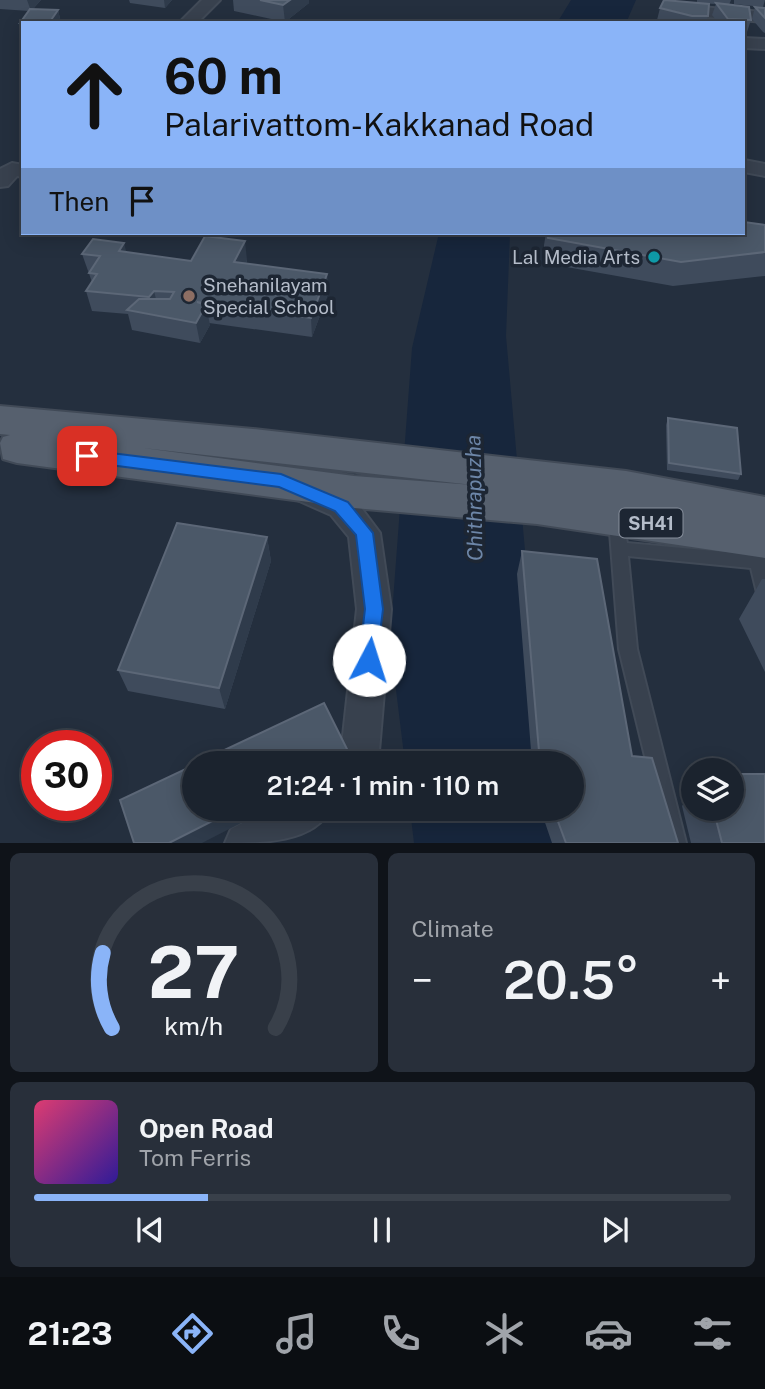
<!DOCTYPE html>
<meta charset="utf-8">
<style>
body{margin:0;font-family:"Public Sans",sans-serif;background:#282f3a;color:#f1f3f6;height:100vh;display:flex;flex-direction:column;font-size:26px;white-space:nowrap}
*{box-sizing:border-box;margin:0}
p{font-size:23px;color:#a0a4aa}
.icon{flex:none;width:38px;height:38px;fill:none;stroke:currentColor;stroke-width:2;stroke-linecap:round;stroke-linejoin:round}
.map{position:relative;height:843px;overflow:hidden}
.panel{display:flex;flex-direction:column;gap:10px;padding:10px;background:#0f1319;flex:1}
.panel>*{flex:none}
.top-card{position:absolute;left:21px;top:21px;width:724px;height:214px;border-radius:0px;box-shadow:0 4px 18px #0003,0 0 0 2px #39404a;background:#8ab4f8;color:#111;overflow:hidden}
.buttons{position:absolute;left:681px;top:758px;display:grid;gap:14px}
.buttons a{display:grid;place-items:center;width:63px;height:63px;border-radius:50%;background:#1b232e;box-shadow:0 4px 18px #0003,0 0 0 2px #39404a;font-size:35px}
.speed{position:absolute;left:21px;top:730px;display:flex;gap:14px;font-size:35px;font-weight:700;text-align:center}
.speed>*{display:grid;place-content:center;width:91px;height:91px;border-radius:50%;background:#1b232e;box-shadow:0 4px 18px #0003,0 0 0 2px #39404a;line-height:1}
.speed .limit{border:10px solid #d22;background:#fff;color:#111}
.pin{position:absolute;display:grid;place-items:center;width:60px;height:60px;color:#fff;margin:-30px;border-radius:14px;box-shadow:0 4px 10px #0006}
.me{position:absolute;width:77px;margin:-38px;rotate:5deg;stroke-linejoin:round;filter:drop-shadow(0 0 5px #0008)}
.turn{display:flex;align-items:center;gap:24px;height:147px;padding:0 28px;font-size:32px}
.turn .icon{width:91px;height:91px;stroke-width:2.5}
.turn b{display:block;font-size:49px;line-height:60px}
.then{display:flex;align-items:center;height:66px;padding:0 28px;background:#0003;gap:14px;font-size:26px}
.big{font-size:52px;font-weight:600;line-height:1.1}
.panel .card{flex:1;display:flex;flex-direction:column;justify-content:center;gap:10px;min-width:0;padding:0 24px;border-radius:10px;background:#282f3a}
.panel .dial{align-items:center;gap:0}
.dial svg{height:182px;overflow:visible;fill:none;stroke:#39404a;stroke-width:7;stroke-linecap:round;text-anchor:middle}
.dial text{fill:#f1f3f6;stroke:none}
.song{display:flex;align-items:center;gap:21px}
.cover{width:84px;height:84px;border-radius:10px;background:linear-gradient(135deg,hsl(340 70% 55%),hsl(250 70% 35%))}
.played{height:7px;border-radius:4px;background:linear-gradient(90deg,#8ab4f8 25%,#39404a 25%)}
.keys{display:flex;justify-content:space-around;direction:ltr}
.heat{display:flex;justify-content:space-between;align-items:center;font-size:38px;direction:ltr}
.panel .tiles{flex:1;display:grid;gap:10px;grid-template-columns:1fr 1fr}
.card:last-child{grid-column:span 2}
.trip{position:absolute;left:182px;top:751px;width:402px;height:70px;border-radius:35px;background:#1b232e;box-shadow:0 4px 18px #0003,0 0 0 2px #39404a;font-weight:600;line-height:70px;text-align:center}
.menu{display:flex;height:112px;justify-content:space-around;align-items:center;background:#0b0e12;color:#a0a4aa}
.menu .icon{width:49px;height:49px}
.menu .current{color:#8ab4f8}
.menu b{font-size:32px;color:#f1f3f6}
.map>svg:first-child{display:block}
.water{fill:#17263c}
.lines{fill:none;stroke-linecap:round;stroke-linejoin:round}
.lane-casing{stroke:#414a57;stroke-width:4}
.street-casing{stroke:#414a57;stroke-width:4}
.primary-casing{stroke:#414a57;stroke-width:4}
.lane{fill:#38414e;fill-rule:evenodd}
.street{fill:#38414e;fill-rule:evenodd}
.primary{fill:#56606e;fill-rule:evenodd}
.wall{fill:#3f4b5c}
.shaded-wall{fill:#2f3b4b}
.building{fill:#4b5868;stroke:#5c6777;stroke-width:2}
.route{fill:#1a73e8;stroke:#114b97;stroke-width:2}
.culture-dot{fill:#0f9aa8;stroke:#1d2633;stroke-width:2.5}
.education-dot{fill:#8d6e63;stroke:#1d2633;stroke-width:2.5}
.labels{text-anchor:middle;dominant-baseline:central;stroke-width:7;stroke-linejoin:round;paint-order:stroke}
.shield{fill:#1d2633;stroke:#878f9c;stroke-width:2}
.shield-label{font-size:18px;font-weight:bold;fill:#b4bcc9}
.poi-label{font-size:19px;fill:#b4bcc9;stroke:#1d2633;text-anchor:end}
.water-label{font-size:21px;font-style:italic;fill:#6d86a8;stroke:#1d2633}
</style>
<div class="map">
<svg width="765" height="843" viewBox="0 0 765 843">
<rect width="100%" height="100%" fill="#242f3e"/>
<!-- water -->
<path class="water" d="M571,0h65l-10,23h-69z
M439,233h71l-4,103 34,384 7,43h-142l-15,-122 22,-293z
M410,809h145l6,34h-147z"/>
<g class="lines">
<!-- lane casing -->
<g class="lane-casing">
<path id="lane" d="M617,513l5,2 5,28 121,11 2,-6 6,-2 6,2 3,10v45l-6,-2 -8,-33 -123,-12 9,93 49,194h-20l-47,-194 -10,-130 3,-4z"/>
</g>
<!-- street casing -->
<g class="street-casing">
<path id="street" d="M202,0h18l-23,23h-18z
M700,7l65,5v10l-71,-6 -2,-4z
M744,38l21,1v10l-21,-1z
M744,160l21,4v12l-21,-4z
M12,163l11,2v12l-6,-1 -9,10 -8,1v-18z
M306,479l47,18 27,36 11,76 -13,154h-38l17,-154 -8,-72 -18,-22 -36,-16 -4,-8 4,-8z
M271,808h60c-16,35 -70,35 -106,35l6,-14z"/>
</g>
<!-- primary casing -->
<g class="primary-casing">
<path id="primary" d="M0,406l253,23 373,42 139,26v61l-228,-34 -183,-16 -337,-45 -14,-4 -3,-16 3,-6 7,-2 -10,-1zM143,448l330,37 -119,-9z"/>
</g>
<!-- lane -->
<use href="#lane" class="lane"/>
<!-- street -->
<use href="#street" class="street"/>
<!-- primary -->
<use href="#primary" class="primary"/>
</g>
<!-- wall -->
<path class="wall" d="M0,0h41l-8,9 25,1 3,12 -38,1v11l-3,-11 9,-12 -29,-2z
M129,0h43l-7,8 -35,-5z
M233,0h76v3l-24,19 -51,-11z
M697,0h34l-2,5 22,15 -4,12h-3v-9h-26l-6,-8 4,-11 -19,-1z
M734,0h31l-2,7 -29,-3z
M755,7l10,1v25l-2,-1 -11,-13z
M660,8l48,8 -2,7h-37l-12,-3z
M765,225v51l-92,10 -129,-23v-18l2,-12h198z
M126,252l65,9 56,-1 -1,4 81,10 1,20 -16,43 -103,-14 1,2 -10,18 -68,-13 -4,-16 -36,-3 -6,-20 6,-9 -10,-28z
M668,418l73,56 -3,6 -71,-10 -1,-45z
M267,537l4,24 -46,148 -97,-18 -10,-21z
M522,551l110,205 46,87h-126l-12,-35h32v-45h-40l-15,-189z
M762,579h3v93l-26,-53z
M693,790v18h39l33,35h-74l-9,-37z"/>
<!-- shaded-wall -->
<path class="shaded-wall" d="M27,0h14l-10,11z
M164,0h8l-7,8z
M290,0h19v3l-24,19 -2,-17z
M58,10l3,13h-12z
M245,241l2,19 -10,22 -3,-20z
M124,243l5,19 -10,-11z
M327,274l1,20 -16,43 -1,-19z
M154,291l5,20 -6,4 -4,-18z
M206,305l4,20 -10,18 -4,-20z
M267,537l4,24 -46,148 -6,-21z
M349,753l1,10h-21z
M238,808h32l-68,35h-33z"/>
<!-- building -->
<path class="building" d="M260,0h30l-7,5z
M664,0l45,4 -1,12h-16l-32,-8z
M716,3l33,4 2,13 -23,-1z
M755,7l10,1v10z
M30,9l28,1 -9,13h-29z
M744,222l21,3v27l-84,10 -133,-24v-5h196z
M205,236l40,5 -11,21 93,12 -16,44 -114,-16 9,3 -10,18 -69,-13 12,-11h31l4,-7 -20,-1 -5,6 -63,-6 11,-17 -8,-1 11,-17 -18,-2 11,-15 31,4 -5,8 72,10z
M668,418l69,10 4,46 -72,-11z
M177,523l90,14 -48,151 -101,-18z
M522,551l75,8 35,197 20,2 26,85h-112l-13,-35h19v-45h-32z
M324,703l25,50 -20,10h-132z
M194,765v43h44l-69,35h-35l-14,-43z
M732,774h33v69h-43l-9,-35h19z"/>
<!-- route -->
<path class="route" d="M87,450l194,24 67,28 25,31 10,76 -7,58 -7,3 -7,-3 -3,-7 6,-51 -9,-74 -21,-24 -56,-24 -192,-25 -8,-6z"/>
<!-- markers -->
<circle class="culture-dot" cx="654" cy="257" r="7"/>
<circle class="education-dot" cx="189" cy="296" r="7"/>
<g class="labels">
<!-- shield labels -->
<rect class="shield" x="619.5" y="508.5" width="63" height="29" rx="5"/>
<g class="shield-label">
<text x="651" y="523">SH41</text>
</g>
<!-- poi labels -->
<g class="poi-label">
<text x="640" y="257">Lal Media Arts</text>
<text x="203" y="285" text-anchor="start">Snehanilayam<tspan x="203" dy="22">Special School</tspan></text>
</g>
<!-- water labels -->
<g class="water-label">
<text transform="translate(474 498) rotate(-91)">Chithrapuzha</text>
</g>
</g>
</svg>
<div class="buttons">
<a><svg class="icon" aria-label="layers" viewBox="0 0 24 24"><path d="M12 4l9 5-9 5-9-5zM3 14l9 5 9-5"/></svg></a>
</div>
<div class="speed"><div class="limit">30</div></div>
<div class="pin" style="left:87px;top:456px;background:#d93025"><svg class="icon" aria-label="arrive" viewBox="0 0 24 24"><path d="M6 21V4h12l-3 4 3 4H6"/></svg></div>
<svg class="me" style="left:369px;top:660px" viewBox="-20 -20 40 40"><circle r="19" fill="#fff"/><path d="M0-13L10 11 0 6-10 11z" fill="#1a73e8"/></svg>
<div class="trip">21:24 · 1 min · 110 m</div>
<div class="top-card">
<div class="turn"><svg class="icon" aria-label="ahead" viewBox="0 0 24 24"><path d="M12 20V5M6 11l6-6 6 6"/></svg><div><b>60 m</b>Palarivattom-Kakkanad Road</div></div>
<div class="then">Then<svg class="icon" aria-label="arrive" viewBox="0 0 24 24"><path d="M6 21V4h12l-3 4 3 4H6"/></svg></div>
</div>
</div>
<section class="panel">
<div class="tiles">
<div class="card dial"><svg viewBox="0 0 100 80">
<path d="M14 69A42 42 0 1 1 86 69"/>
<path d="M14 69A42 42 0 0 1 10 36" stroke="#8ab4f8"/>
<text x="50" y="56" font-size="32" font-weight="700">27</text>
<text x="50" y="72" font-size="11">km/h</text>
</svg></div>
<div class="card"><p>Climate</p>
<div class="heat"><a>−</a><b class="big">20.5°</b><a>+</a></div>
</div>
<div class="card">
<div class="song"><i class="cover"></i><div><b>Open Road</b><p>Tom Ferris</p></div></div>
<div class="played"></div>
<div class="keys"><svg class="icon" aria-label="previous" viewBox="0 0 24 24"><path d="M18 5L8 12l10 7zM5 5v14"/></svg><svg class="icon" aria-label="pause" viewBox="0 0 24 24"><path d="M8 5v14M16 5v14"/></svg><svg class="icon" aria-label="next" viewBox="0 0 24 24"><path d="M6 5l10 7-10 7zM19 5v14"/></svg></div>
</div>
</div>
</section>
<nav class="menu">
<b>21:23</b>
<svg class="icon current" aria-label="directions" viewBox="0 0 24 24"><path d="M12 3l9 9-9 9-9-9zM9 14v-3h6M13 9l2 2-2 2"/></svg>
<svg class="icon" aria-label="music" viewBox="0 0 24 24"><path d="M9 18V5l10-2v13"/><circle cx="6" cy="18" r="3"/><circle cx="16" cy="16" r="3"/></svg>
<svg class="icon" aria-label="phone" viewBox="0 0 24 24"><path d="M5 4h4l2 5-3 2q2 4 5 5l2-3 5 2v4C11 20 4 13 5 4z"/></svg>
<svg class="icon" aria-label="climate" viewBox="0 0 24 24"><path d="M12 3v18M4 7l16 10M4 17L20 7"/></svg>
<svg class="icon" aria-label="car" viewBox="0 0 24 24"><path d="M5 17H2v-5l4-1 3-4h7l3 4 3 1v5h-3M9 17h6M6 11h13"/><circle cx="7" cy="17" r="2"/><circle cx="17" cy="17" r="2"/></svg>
<svg class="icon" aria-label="filters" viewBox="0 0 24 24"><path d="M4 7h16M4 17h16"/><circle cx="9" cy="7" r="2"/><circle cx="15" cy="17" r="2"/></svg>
</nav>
